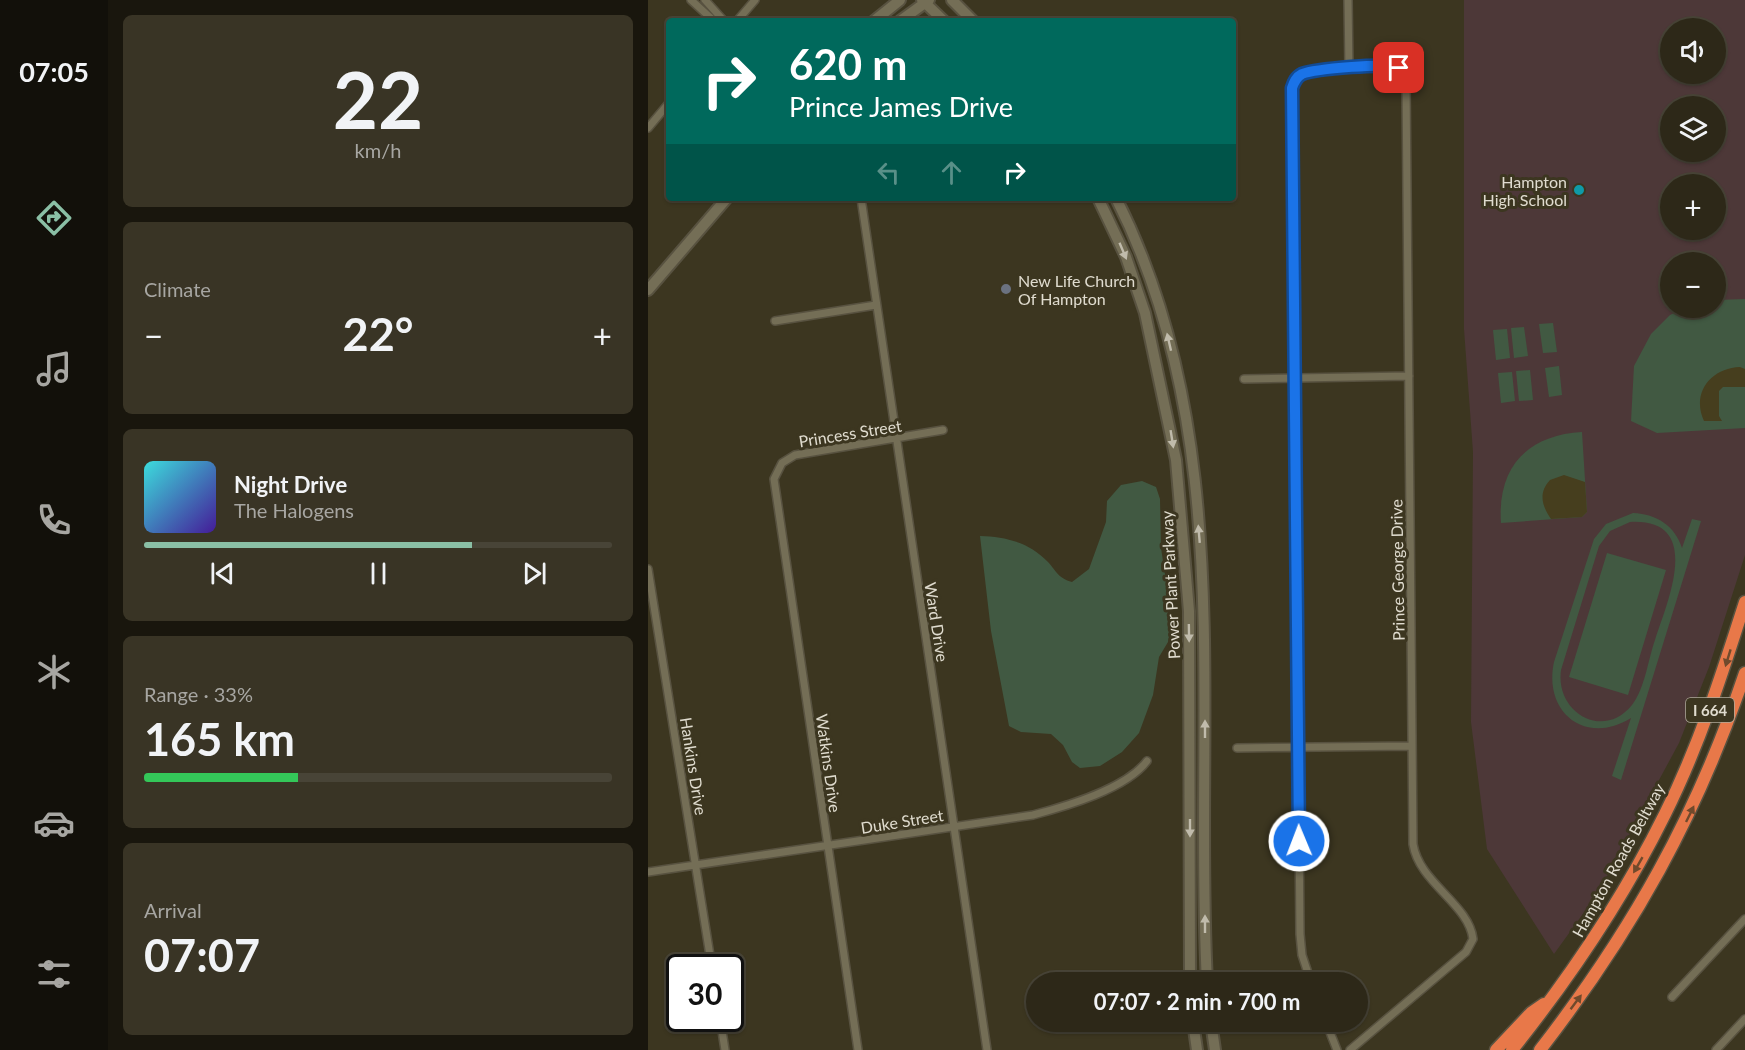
<!DOCTYPE html>
<meta charset="utf-8">
<style>
body{margin:0;font-family:Lato,sans-serif;background:#393425;color:#f1f3f6;height:100vh;display:flex;flex-direction:column;font-size:22px;white-space:nowrap}
*{box-sizing:border-box;margin:0}
p{font-size:20px;color:#a7a6a2}
.icon{flex:none;width:33px;height:33px;fill:none;stroke:currentColor;stroke-width:2;stroke-linecap:round;stroke-linejoin:round}
.map{position:relative;flex:1;overflow:hidden}
.panel{display:flex;flex-direction:column;gap:15px;padding:15px;background:#19160d;width:540px}
.panel>*{flex:none}
.hud{position:absolute;left:18px;top:18px;width:570px;height:183px;border-radius:6px;box-shadow:0 2px 4px #0004,0 0 0 2px #484437;background:#00695c;color:#fff;overflow:hidden}
.controls{position:absolute;left:1012px;top:18px;display:grid;gap:12px}
.controls a{display:grid;place-items:center;width:66px;height:66px;border-radius:50%;background:#2d2818;box-shadow:0 2px 4px #0004,0 0 0 2px #484437;font-size:30px}
.speed{position:absolute;left:18px;top:954px;display:flex;gap:12px;font-size:30px;font-weight:700;text-align:center}
.speed>*{display:grid;place-content:center;width:78px;height:78px;border-radius:50%;background:#2d2818;box-shadow:0 2px 4px #0004,0 0 0 2px #484437;line-height:1}
.speed .limit{border:3px solid #111;border-radius:9px;background:#fff;color:#111}
.pin{position:absolute;display:grid;place-items:center;width:51px;height:51px;color:#fff;margin:-26px;border-radius:12px;box-shadow:0 3px 9px #0006}
.me{position:absolute;width:66px;margin:-33px;rotate:359deg;stroke-linejoin:round;filter:drop-shadow(0 0 4px #0008)}
.turn{display:flex;align-items:center;gap:21px;height:126px;padding:0 24px;font-size:27px}
.turn .icon{width:78px;height:78px;stroke-width:2.5}
.turn b{display:block;font-size:42px;line-height:51px}
.lanes{display:flex;align-items:center;height:57px;padding:0 24px;background:#0003;justify-content:center;gap:30px;direction:ltr}
.lanes .off{opacity:.35}
.big{font-size:45px;font-weight:700;line-height:1.1}
.panel .card{flex:1;display:flex;flex-direction:column;justify-content:center;gap:9px;min-width:0;padding:0 21px;border-radius:9px;background:#393425}
.panel .dial{align-items:center;gap:0}
.dial b{font-size:78px;line-height:1}
.song{display:flex;align-items:center;gap:18px}
.cover{width:72px;height:72px;border-radius:9px;background:linear-gradient(135deg,hsl(180 70% 55%),hsl(260 70% 35%))}
.played{height:6px;border-radius:3px;background:linear-gradient(90deg,#8abfa5 70%,#484437 70%)}
.keys{display:flex;justify-content:space-around;direction:ltr}
.heat{display:flex;justify-content:space-between;align-items:center;font-size:33px;direction:ltr}
.charge{height:9px;border-radius:4px;background:linear-gradient(90deg,#34c759 33%,#484437 0)}
.trip{position:absolute;left:378px;top:972px;width:342px;height:60px;border-radius:30px;background:#2d2818;box-shadow:0 2px 4px #0004,0 0 0 2px #484437;font-weight:700;line-height:60px;text-align:center}
main{display:flex;flex:1;min-height:0}
.dock{display:flex;flex-direction:column;width:108px;justify-content:space-around;align-items:center;background:#12100a;color:#a7a6a2}
.dock .icon{width:42px;height:42px}
.dock .current{color:#8abfa5}
.dock b{font-size:27px;color:#f1f3f6}
.map>svg:first-child{display:block}
.education{fill:#4d3838;fill-rule:evenodd}
.green{fill:#415942;fill-rule:evenodd}
.sand{fill:#463e1e}
.lines{fill:none;stroke-linecap:round;stroke-linejoin:round}
.street-casing{stroke:#585240;stroke-width:10}
.secondary-casing{stroke:#585240;stroke-width:14}
.highway-casing{stroke:#585240;stroke-width:15}
.street{stroke:#746e56;stroke-width:7}
.secondary{stroke:#746e56;stroke-width:10}
.highway{stroke:#e87849;stroke-width:12}
.oneway{fill:#c0bbab}
.oneway2{fill:#704a2c}
.route-casing{stroke:#114b97;stroke-width:15}
.route{stroke:#1a73e8;stroke-width:10}
.culture-dot{fill:#0f9aa8;stroke:#3c3620;stroke-width:2}
.worship-dot{fill:#6b7280;stroke:#3c3620;stroke-width:2}
.labels{text-anchor:middle;dominant-baseline:central;stroke-width:6;stroke-linejoin:round;paint-order:stroke}
.shield{fill:#3c3620;stroke:#afaa9a;stroke-width:1.5}
.shield-label{font-size:15px;font-weight:bold;fill:#e0dccf}
.poi-label{font-size:16px;fill:#e0dccf;stroke:#3c3620;text-anchor:end}
.street-label{font-size:16px;fill:#e0dccf;stroke:#3c3620}
</style>
<main>
<nav class="dock">
<b>07:05</b>
<svg class="icon current" aria-label="directions" viewBox="0 0 24 24"><path d="M12 3l9 9-9 9-9-9zM9 14v-3h6M13 9l2 2-2 2"/></svg>
<svg class="icon" aria-label="music" viewBox="0 0 24 24"><path d="M9 18V5l10-2v13"/><circle cx="6" cy="18" r="3"/><circle cx="16" cy="16" r="3"/></svg>
<svg class="icon" aria-label="phone" viewBox="0 0 24 24"><path d="M5 4h4l2 5-3 2q2 4 5 5l2-3 5 2v4C11 20 4 13 5 4z"/></svg>
<svg class="icon" aria-label="climate" viewBox="0 0 24 24"><path d="M12 3v18M4 7l16 10M4 17L20 7"/></svg>
<svg class="icon" aria-label="car" viewBox="0 0 24 24"><path d="M5 17H2v-5l4-1 3-4h7l3 4 3 1v5h-3M9 17h6M6 11h13"/><circle cx="7" cy="17" r="2"/><circle cx="17" cy="17" r="2"/></svg>
<svg class="icon" aria-label="filters" viewBox="0 0 24 24"><path d="M4 7h16M4 17h16"/><circle cx="9" cy="7" r="2"/><circle cx="15" cy="17" r="2"/></svg>
</nav>
<section class="panel">
<div class="card dial"><b>22</b><p>km/h</p></div>
<div class="card"><p>Climate</p>
<div class="heat"><a>−</a><b class="big">22°</b><a>+</a></div>
</div>
<div class="card">
<div class="song"><i class="cover"></i><div><b>Night Drive</b><p>The Halogens</p></div></div>
<div class="played"></div>
<div class="keys"><svg class="icon" aria-label="previous" viewBox="0 0 24 24"><path d="M18 5L8 12l10 7zM5 5v14"/></svg><svg class="icon" aria-label="pause" viewBox="0 0 24 24"><path d="M8 5v14M16 5v14"/></svg><svg class="icon" aria-label="next" viewBox="0 0 24 24"><path d="M6 5l10 7-10 7zM19 5v14"/></svg></div>
</div>
<div class="card"><p>Range · 33%</p><b class="big">165 km</b><div class="charge"></div></div>
<div class="card"><p>Arrival</p><b class="big">07:07</b></div>
</section>
<div class="map">
<svg width="1097" height="1050" viewBox="0 0 1097 1050">
<rect width="100%" height="100%" fill="#3c3620"/>
<!-- education -->
<path class="education" d="M816,0h281v555l-36,112 -30,76 -81,150 -44,61 -67,-105 -16,-127 2,-270 -9,-123zM1023,28h45v46h-45zM1023,106h45v46h-45zM1023,184h45v46h-45zM1023,262h45v46h-45z"/>
<!-- green -->
<path class="green" d="M1097,299v129l-88,5 -26,-12 3,-55 17,-32 19,-19 14,-7h32v-8z
M905,323l4,29 -14,1 -4,-29z
M876,327l4,29 -14,2 -3,-30z
M859,329l3,29 -14,2 -3,-30z
M911,366l3,29 -13,2 -4,-29z
M882,370l3,30 -14,1 -3,-30z
M864,372l3,29 -14,2 -3,-30z
M934,432l5,80 -5,5 -81,6c-4,-56 27,-88 81,-91z
M494,481l14,6 4,12 1,49 11,73 -4,21 -9,15 -6,38 -14,38 -17,19 -22,14 -20,2 -8,-6 -9,-17 -12,-11 -30,-2 -12,-6 -18,-95 -11,-95c26,1 49,6 68,26 9,10 10,16 24,20l17,-13 17,-47 1,-21 14,-16z
M985,513c24,1 42,13 49,35l10,-29 9,2 -80,259 -9,-4 19,-58c-45,28 -88,-5 -77,-56l40,-123 12,-15zM982,522c75,-4 37,80 25,118 -7,20 -10,48 -23,65 -29,36 -77,7 -71,-35l38,-124 11,-15z
M959,553l59,17 -38,125 -59,-18z"/>
<!-- sand -->
<path class="sand" d="M1092,367l5,2v18h-22l-4,4v25l3,5h-18c-13,-28 7,-53 36,-54z
M916,475l21,7 2,30 -5,5 -31,2c-9,-13 -13,-26 -1,-39z"/>
<g class="lines">
<!-- street casing -->
<g class="street-casing">
<path id="street" d="M43,0l23,21
M57,0l19,21
M700,0l1,69
M89,21l18,-21
M0,128l21,-25
M213,198l126,852
M127,321l101,-16
M596,379l165,-3
M0,569l64,399
M589,748l175,-2
M0,872l385,-57c34,-9 93,-26 114,-54
M663,982l-9,-27 -2,-21 -8,-846 7,-12 6,-3 84,-9 14,8 3,12 7,760c6,39 56,60 60,95l-7,13 -116,98
M1024,997l73,-78
M72,1018l5,32
M678,1022l11,28
M210,1050l-84,-571 8,-16 13,-8 148,-25
M1068,1050l29,-31"/>
</g>
<!-- secondary casing -->
<g class="secondary-casing">
<path id="secondary" d="M274,0l22,21
M304,0l21,21
M226,21l26,-21
M252,21l29,-21
M450,198l28,59 19,56 31,147 13,151 1,371
M468,198c123,243 77,523 91,784
M0,290l79,-92
M545,1022l4,28
M563,1022l4,28"/>
</g>
<!-- highway casing -->
<g class="highway-casing">
<path id="highway" d="M848,1050l35,-37 13,-9
M864,1050c59,-74 111,-151 153,-236 34,-68 57,-140 80,-212
M892,1050c92,-119 157,-234 205,-377"/>
</g>
<!-- street -->
<use href="#street" class="street"/>
<!-- secondary -->
<use href="#secondary" class="secondary"/>
<!-- highway -->
<use href="#highway" class="highway"/>
</g>
<!-- one-way arrows -->
<defs><path id="oneway-solid" d="M-6-.8H1V-3.2L6.5 0L1 3.2V.8H-6Z" transform="scale(1.5)"/></defs>
<g class="oneway">
<use href="#oneway-solid" transform="translate(475 251) rotate(67)"/>
<use href="#oneway-solid" transform="translate(521 342) rotate(-103)"/>
<use href="#oneway-solid" transform="translate(524 439) rotate(81)"/>
<use href="#oneway-solid" transform="translate(551 534) rotate(-95)"/>
<use href="#oneway-solid" transform="translate(541 633) rotate(89)"/>
<use href="#oneway-solid" transform="translate(557 729) rotate(-90)"/>
<use href="#oneway-solid" transform="translate(542 828) rotate(90)"/>
<use href="#oneway-solid" transform="translate(557 924) rotate(-90)"/>
</g>
<g class="oneway2">
<use href="#oneway-solid" transform="translate(1080 658) rotate(107)"/>
<use href="#oneway-solid" transform="translate(1042 814) rotate(-64)"/>
<use href="#oneway-solid" transform="translate(990 865) rotate(120)"/>
<use href="#oneway-solid" transform="translate(928 1002) rotate(-53)"/>
</g>
<g class="lines">
<!-- route casing -->
<g class="route-casing">
<path id="route" d="M651,841l-7,-753c2,-6 4,-11 10,-14 12,-5 88,-12 97,-6"/>
</g>
<!-- route -->
<use href="#route" class="route"/>
</g>
<!-- markers -->
<circle class="culture-dot" cx="931" cy="190" r="6"/>
<circle class="worship-dot" cx="358" cy="289" r="6"/>
<g class="labels">
<!-- shield labels -->
<rect class="shield" x="1038" y="698" width="48" height="24" rx="4.5"/>
<g class="shield-label">
<text x="1062" y="710">I 664</text>
</g>
<!-- poi labels -->
<g class="poi-label">
<text x="919" y="181">Hampton<tspan x="919" dy="18">High School</tspan></text>
<text x="370" y="280" text-anchor="start">New Life Church<tspan x="370" dy="18">Of Hampton</tspan></text>
</g>
<!-- street labels -->
<g class="street-label">
<text transform="translate(202 433) rotate(-9)">Princess Street</text>
<text transform="translate(749 570) rotate(-91)">Prince George Drive</text>
<text transform="translate(522 585) rotate(-93)">Power Plant Parkway</text>
<text transform="translate(289 622) rotate(81)">Ward Drive</text>
<text transform="translate(181 763) rotate(82)">Watkins Drive</text>
<text transform="translate(46 766) rotate(81)">Hankins Drive</text>
<text transform="translate(254 821) rotate(-9)">Duke Street</text>
<text transform="translate(970 860) rotate(-61)">Hampton Roads Beltway</text>
</g>
</g>
</svg>
<div class="controls">
<a><svg class="icon" aria-label="sound" viewBox="0 0 24 24"><path d="M4 9h4l5-4v14l-5-4H4zM17 9q2 3 0 6"/></svg></a>
<a><svg class="icon" aria-label="layers" viewBox="0 0 24 24"><path d="M12 4l9 5-9 5-9-5zM3 14l9 5 9-5"/></svg></a>
<a>+</a>
<a>−</a>
</div>
<div class="speed"><div class="limit">30</div></div>
<div class="pin" style="left:751px;top:68px;background:#d93025"><svg class="icon" aria-label="arrive" viewBox="0 0 24 24"><path d="M6 21V4h12l-3 4 3 4H6"/></svg></div>
<svg class="me" style="left:651px;top:841px" viewBox="-20 -20 40 40"><circle r="17" fill="#1a73e8" stroke="#fff" stroke-width="3"/><path d="M0-11L8 9 0 5-8 9z" fill="#fff"/></svg>
<div class="trip">07:07 · 2 min · 700 m</div>
<div class="hud">
<div class="turn"><svg class="icon" aria-label="right" viewBox="0 0 24 24"><path d="M7 20v-9h11M14 6l5 5-5 5"/></svg><div><b>620 m</b>Prince James Drive</div></div>
<div class="lanes"><svg class="icon off" aria-label="left" viewBox="0 0 24 24"><path d="M17 20v-9H6M10 6l-5 5 5 5"/></svg><svg class="icon off" aria-label="ahead" viewBox="0 0 24 24"><path d="M12 20V5M6 11l6-6 6 6"/></svg><svg class="icon" aria-label="right" viewBox="0 0 24 24"><path d="M7 20v-9h11M14 6l5 5-5 5"/></svg></div>
</div>
</div>
</main>
